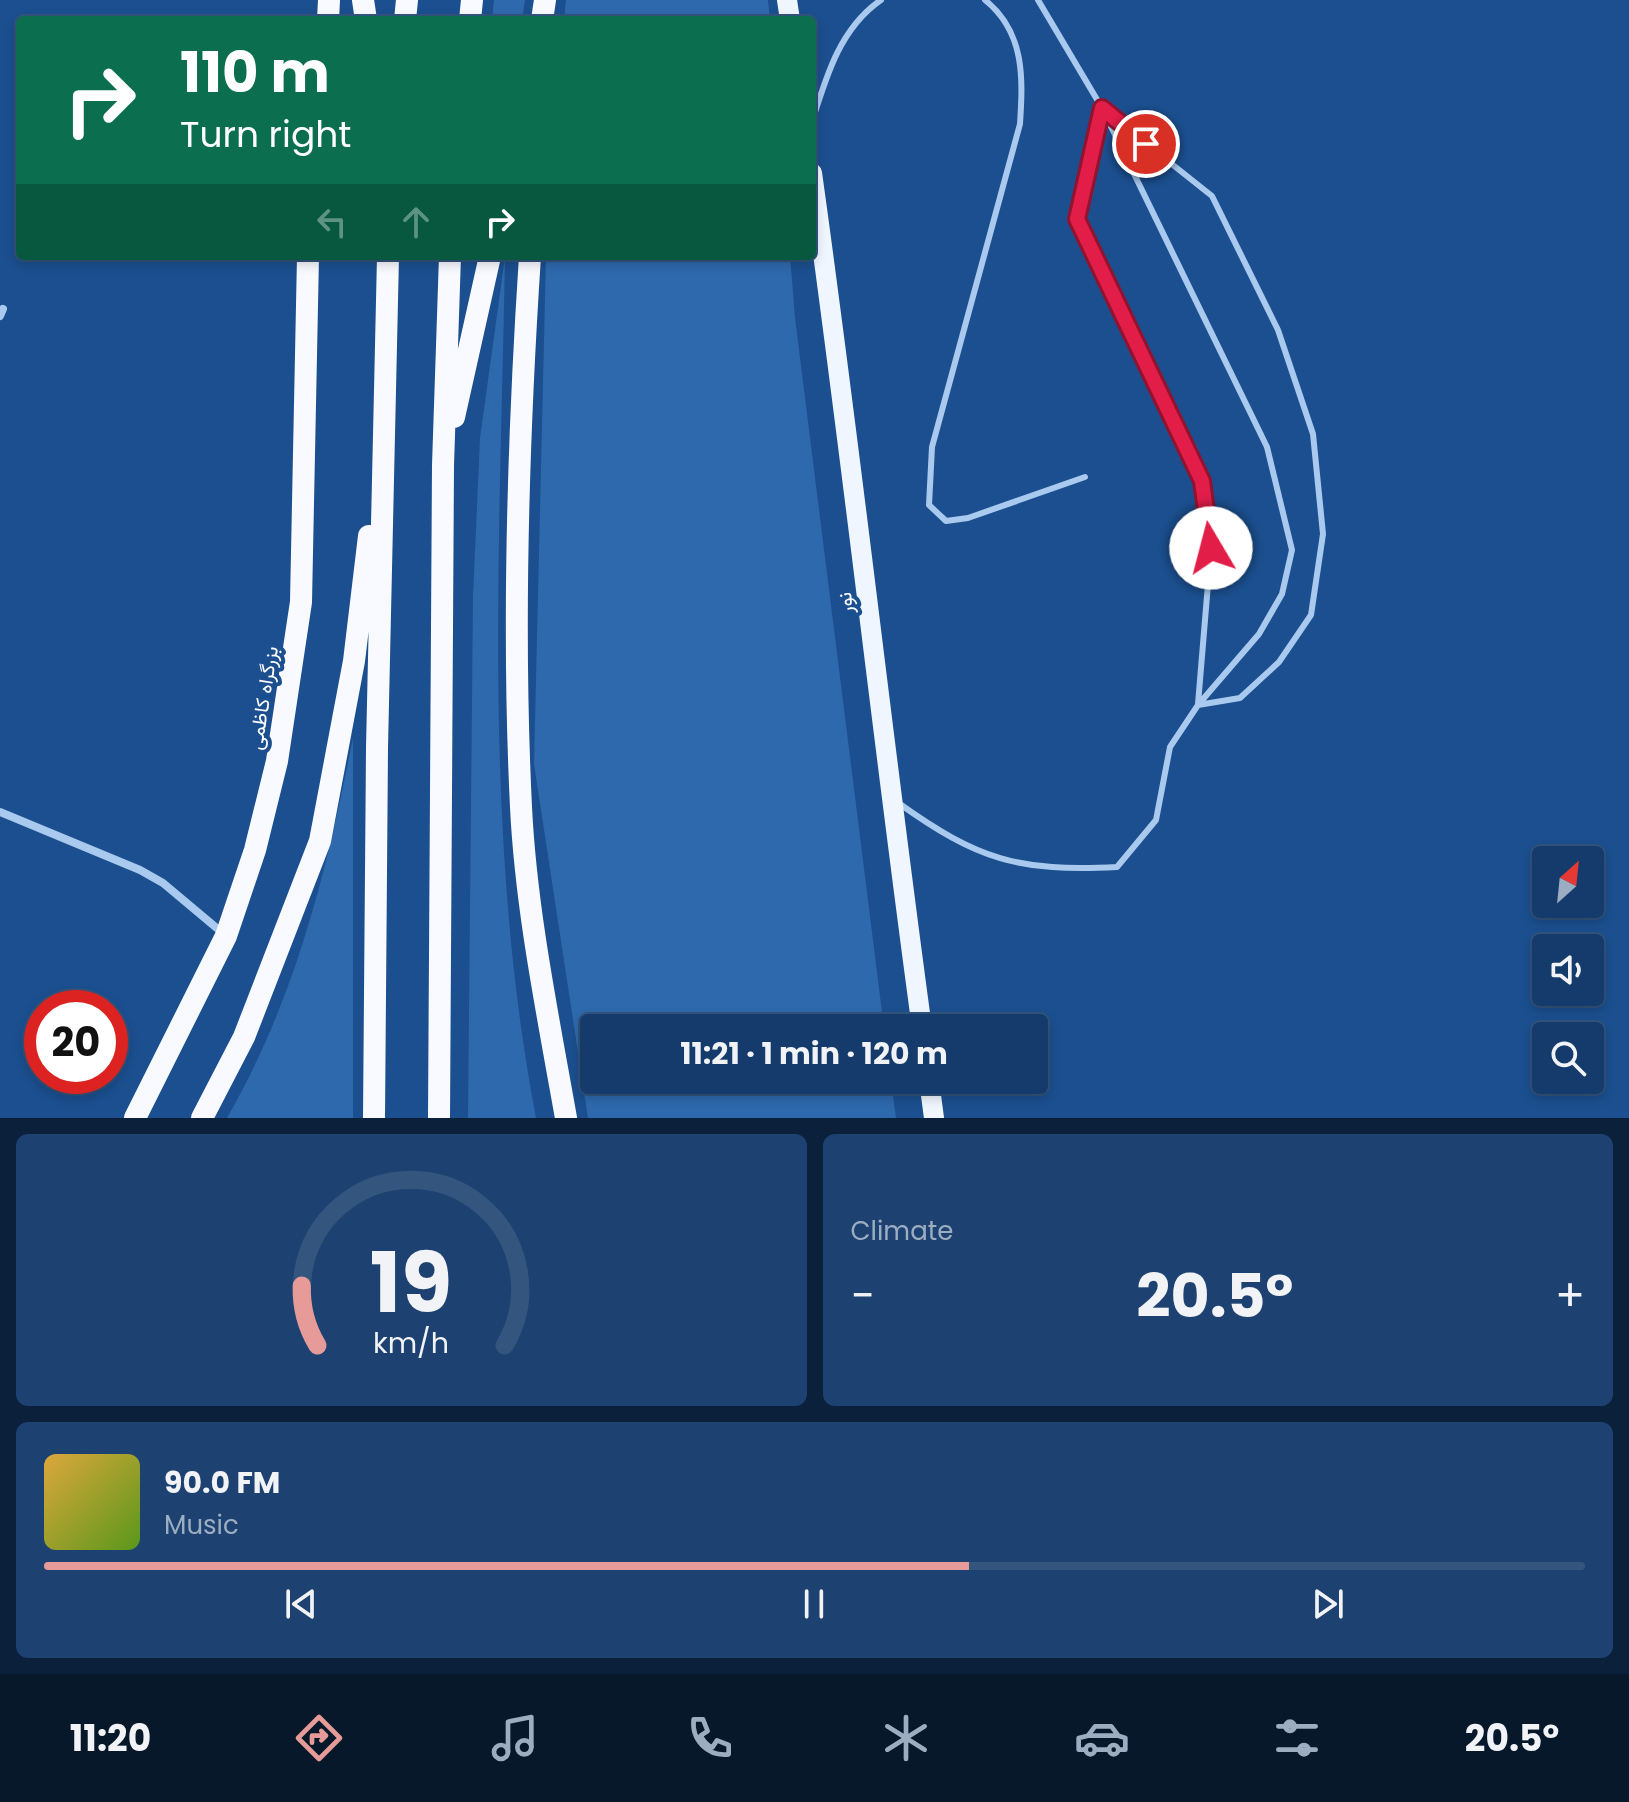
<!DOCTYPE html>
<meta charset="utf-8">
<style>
body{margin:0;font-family:Poppins,Vazirmatn,sans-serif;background:#1d4271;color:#f1f3f6;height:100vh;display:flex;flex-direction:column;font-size:30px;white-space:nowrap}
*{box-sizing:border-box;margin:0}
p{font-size:26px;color:#9dadc1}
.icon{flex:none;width:44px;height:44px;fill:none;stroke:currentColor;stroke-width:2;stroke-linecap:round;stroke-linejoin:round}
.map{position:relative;height:1118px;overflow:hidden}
.sheet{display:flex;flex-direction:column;gap:16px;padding:16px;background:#0b203b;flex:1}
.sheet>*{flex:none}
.guide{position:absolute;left:16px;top:16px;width:800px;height:244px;border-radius:8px;box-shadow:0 4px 12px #0003,0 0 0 2px #33557e;background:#0b6e4f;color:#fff;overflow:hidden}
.needle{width:52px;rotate:27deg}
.buttons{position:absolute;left:1532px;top:846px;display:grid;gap:16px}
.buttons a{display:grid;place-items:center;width:72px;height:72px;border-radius:8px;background:#143b6b;box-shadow:0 4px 12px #0003,0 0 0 2px #33557e;font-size:40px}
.speed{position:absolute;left:24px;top:990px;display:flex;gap:16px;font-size:40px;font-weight:700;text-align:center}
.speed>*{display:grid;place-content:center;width:104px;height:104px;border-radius:50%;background:#143b6b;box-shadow:0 4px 12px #0003,0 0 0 2px #33557e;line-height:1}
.speed .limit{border:12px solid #d22;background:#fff;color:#111}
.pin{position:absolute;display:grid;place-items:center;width:68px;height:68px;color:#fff;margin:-34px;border:4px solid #fff;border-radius:50%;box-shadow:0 2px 8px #0007}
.me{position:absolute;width:88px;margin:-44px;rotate:352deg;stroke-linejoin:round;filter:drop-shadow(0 0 6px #0008)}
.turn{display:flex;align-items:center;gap:28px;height:168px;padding:0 32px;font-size:36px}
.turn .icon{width:104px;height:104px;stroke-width:2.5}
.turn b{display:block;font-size:56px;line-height:68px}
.lanes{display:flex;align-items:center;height:76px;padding:0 32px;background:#0003;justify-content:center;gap:40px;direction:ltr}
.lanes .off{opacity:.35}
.big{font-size:60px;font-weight:700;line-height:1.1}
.sheet .widget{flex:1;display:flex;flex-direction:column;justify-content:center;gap:12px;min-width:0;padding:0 28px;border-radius:12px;background:#1d4271}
.sheet .dial{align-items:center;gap:0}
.dial svg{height:208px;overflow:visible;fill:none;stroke:#33557e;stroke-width:7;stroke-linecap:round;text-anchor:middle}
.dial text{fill:#f1f3f6;stroke:none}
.song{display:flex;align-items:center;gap:24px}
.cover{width:96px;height:96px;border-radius:12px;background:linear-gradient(135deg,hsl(40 70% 55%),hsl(90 70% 35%))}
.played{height:8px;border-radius:4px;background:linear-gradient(90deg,#e69b98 60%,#33557e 60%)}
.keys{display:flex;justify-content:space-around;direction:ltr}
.heat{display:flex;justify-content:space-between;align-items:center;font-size:44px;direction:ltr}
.sheet .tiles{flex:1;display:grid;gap:16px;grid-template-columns:1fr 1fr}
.widget:last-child{grid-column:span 2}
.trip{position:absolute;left:580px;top:1014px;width:468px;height:80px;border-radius:8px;background:#143b6b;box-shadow:0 4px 12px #0003,0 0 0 2px #33557e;font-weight:700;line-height:80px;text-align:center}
.tab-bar{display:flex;height:128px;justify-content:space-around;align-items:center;background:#08182b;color:#9dadc1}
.tab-bar .icon{width:56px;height:56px}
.tab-bar .on{color:#e69b98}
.tab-bar b{font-size:36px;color:#f1f3f6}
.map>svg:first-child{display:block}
.green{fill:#2e69ad}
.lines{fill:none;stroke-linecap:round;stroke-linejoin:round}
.service{stroke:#a9c9ee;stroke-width:6}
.minor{stroke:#a9c9ee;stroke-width:8}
.primary{stroke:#f0f6ff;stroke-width:20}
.trunk{stroke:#f8faff;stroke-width:22}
.route-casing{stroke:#92132f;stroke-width:20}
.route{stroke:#e11d48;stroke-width:14}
.labels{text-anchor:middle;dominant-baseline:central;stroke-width:8;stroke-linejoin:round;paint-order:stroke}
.street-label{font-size:20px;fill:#fff;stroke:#1b4f8f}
</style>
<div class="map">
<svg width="1629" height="1118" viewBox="0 0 1629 1118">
<rect width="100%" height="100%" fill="#1b4f8f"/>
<!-- green -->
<path class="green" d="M494,0h31l-3,20h-30z
M566,0h202l2,20h-206z
M546,256h244l5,62 89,710h-290v52h297l5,38h-308l-54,-354z
M505,257c-5,287 -23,578 31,861h-68l5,-521 7,-159z
M353,738v380h-126c69,-121 99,-244 126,-380z"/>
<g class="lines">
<!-- service -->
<path class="service" d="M985,0c40,32 38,78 35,124l-88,323 -3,58 17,16 22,-3 117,-41
M1102,108l-25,111 125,262 9,67 -13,156
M1105,111l107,85 66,134 35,104 10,100 -12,81 -32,47 -39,36 -42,7
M812,122c14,-45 28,-94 69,-122
M897,802c81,58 121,70 220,65l39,-47 14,-73 28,-42 61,-71 23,-40 10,-44 -25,-103 -165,-339 -64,-108"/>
<!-- minor -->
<path class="minor" d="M0,316l3,-7
M0,812l140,58 23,13 62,52"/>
<!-- primary -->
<path class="primary" d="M787,0l3,20
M812,173c40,285 71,570 110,855
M929,1080l5,38"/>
<!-- trunk -->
<path class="trunk" d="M363,0l3,20
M328,20l1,-20
M405,20l2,-20
M470,20l2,-20
M542,20l3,-20
M530,256c-12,183 -18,368 -9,551 5,103 27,209 45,311
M454,417l36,-161
M135,1118l91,-182 29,-86 22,-89 24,-159 7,-346
M202,1118l42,-81 76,-196 34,-180 15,-125
M374,1118l3,-370 11,-492
M439,1118l4,-653 7,-209"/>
</g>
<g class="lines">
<!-- route casing -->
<g class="route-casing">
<path id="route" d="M1146,144l-44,-36 -25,111 125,262 9,67"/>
</g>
<!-- route -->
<use href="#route" class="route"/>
</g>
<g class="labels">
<!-- street labels -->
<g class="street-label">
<text transform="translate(845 603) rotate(-96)">نور</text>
<text transform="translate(263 698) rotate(-81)">بزرگراه کاظمی</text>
</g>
</g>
</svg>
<div class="buttons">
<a><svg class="needle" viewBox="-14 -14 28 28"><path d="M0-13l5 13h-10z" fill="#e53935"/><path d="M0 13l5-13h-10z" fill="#9dadc1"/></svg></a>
<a><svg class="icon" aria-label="sound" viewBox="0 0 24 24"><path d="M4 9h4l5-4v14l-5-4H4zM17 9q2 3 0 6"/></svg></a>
<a><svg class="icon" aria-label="search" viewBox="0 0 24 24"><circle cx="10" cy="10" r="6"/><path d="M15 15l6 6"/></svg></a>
</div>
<div class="speed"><div class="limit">20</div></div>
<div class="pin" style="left:1146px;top:144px;background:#d93025"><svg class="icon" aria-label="arrive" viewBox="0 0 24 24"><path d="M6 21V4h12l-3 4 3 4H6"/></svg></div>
<svg class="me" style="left:1211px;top:548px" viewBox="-20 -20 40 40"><circle r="19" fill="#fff"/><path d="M0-13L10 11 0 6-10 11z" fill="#e11d48"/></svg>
<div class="trip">11:21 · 1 min · 120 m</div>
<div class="guide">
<div class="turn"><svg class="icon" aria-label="right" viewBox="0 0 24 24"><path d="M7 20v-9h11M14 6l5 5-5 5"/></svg><div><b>110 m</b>Turn right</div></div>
<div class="lanes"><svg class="icon off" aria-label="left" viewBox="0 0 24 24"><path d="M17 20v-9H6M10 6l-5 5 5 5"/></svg><svg class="icon off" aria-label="ahead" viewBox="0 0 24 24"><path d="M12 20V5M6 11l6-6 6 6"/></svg><svg class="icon" aria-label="right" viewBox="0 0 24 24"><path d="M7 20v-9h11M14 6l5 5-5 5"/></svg></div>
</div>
</div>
<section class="sheet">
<div class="tiles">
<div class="widget dial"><svg viewBox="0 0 100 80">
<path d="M14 69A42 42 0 1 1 86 69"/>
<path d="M14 69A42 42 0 0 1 8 46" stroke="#e69b98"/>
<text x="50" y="56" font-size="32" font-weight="700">19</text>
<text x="50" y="72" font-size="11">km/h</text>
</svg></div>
<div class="widget"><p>Climate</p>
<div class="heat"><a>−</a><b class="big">20.5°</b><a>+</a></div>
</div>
<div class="widget">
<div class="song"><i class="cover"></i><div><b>90.0 FM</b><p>Music</p></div></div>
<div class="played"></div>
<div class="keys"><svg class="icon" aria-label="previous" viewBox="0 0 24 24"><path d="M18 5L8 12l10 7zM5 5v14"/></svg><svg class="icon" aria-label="pause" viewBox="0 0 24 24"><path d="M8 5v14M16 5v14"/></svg><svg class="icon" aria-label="next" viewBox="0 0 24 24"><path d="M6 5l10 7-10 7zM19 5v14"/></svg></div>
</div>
</div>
</section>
<nav class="tab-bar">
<b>11:20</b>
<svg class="icon on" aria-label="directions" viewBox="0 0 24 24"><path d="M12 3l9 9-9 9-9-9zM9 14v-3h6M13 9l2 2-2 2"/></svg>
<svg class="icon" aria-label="music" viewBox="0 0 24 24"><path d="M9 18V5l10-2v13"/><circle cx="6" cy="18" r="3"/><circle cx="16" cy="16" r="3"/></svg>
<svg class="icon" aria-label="phone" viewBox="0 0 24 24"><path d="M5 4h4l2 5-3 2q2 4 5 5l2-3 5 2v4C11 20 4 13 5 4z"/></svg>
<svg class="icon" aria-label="climate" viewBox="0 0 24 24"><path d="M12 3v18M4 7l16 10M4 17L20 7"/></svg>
<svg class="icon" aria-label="car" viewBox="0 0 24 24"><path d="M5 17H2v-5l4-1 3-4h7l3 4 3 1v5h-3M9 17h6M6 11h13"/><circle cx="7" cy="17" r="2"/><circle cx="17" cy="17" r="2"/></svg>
<svg class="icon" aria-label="filters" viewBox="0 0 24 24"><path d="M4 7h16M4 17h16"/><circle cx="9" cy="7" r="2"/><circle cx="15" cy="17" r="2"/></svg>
<b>20.5°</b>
</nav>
